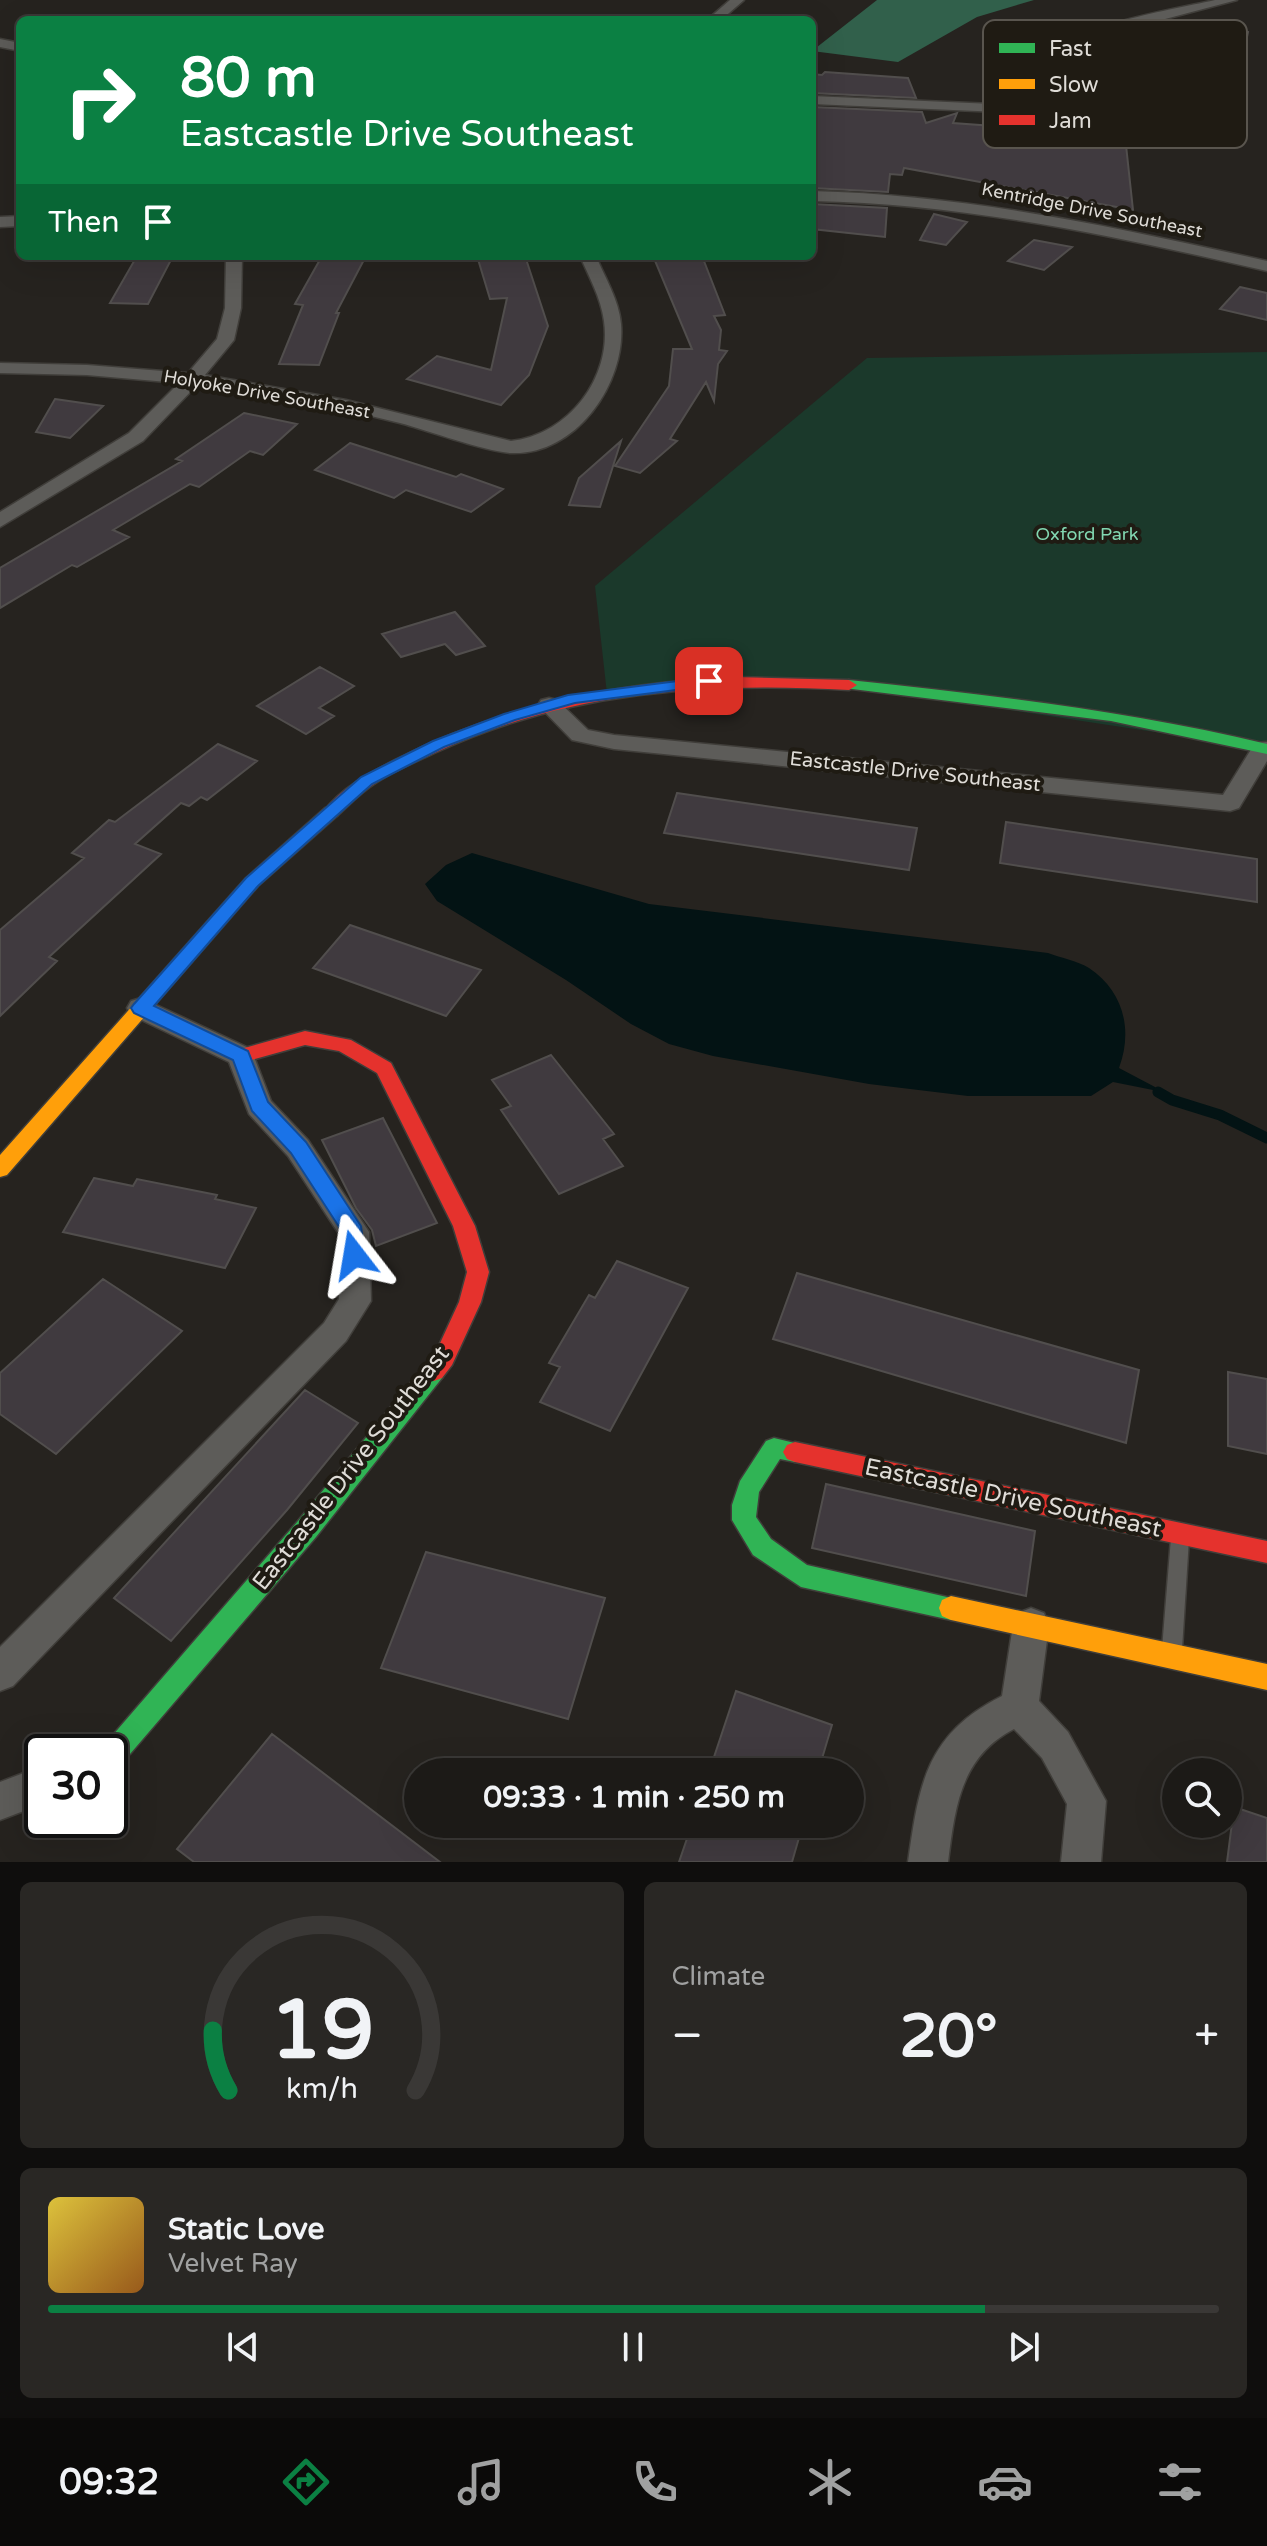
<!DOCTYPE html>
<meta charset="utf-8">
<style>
body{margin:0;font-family:"Varela Round",sans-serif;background:#292724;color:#f1f3f6;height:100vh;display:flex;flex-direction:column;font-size:30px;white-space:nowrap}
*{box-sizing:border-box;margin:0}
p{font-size:26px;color:#a0a1a1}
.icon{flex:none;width:44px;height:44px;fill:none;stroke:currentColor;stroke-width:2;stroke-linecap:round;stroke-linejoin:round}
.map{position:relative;height:1862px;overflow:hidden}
.sheet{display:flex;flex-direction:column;gap:20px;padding:20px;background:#0f0e0d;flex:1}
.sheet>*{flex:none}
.top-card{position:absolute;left:16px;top:16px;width:800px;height:244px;border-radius:12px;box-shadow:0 8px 32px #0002,0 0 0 2px #3a3836;background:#0b8043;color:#fff;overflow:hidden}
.buttons{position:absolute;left:1162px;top:1758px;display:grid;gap:16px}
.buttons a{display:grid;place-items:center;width:80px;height:80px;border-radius:50%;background:#1c1a17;box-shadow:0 8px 32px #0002,0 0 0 2px #3a3836;font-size:40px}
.speed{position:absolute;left:24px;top:1734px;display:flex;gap:16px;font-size:40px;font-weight:700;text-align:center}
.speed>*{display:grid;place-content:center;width:104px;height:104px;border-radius:50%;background:#1c1a17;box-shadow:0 8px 32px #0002,0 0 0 2px #3a3836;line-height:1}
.speed .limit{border:4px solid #111;border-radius:12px;background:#fff;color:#111}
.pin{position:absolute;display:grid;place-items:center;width:68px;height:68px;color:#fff;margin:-34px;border-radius:16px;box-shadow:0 4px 12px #0006}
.me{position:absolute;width:88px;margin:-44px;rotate:346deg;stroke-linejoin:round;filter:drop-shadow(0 0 6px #0008)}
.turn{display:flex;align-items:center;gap:28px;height:168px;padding:0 32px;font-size:36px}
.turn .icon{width:104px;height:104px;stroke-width:2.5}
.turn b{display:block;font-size:56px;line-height:68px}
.then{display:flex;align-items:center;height:76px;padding:0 32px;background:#0003;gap:16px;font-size:30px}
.big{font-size:60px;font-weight:700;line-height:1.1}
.sheet .widget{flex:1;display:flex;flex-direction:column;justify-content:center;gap:12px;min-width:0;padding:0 28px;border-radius:12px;background:#292724}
.sheet .dial{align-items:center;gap:0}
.dial svg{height:208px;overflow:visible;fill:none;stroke:#3a3836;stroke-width:7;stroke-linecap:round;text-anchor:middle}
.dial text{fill:#f1f3f6;stroke:none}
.song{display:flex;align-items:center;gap:24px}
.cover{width:96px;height:96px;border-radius:12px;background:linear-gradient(135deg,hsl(50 70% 55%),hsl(30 70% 35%))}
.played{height:8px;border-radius:4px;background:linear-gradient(90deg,#0b8043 80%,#3a3836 80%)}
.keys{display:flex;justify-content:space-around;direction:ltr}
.heat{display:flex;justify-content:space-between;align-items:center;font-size:44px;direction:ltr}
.sheet .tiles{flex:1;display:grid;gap:20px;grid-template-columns:1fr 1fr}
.widget:last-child{grid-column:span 2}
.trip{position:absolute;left:404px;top:1758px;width:460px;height:80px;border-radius:40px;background:#1c1a17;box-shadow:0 8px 32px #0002,0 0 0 2px #3a3836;font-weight:700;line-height:80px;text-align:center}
.tab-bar{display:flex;height:128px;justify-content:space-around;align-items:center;background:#0b0a09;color:#a0a1a1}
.tab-bar .icon{width:56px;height:56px}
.tab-bar .selected{color:#0b8043}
.tab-bar b{font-size:36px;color:#f1f3f6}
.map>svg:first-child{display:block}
.green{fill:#1b392b}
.forest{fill:#31604b}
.water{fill:#031314}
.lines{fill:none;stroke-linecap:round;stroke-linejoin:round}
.stream{stroke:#031314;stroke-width:11}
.building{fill:#403a3f;stroke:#514e4d;stroke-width:2}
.lane-casing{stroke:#403e3a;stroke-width:3}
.street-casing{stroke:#403e3a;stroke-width:3}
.fast-casing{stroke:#403e3a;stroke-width:3}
.slow-casing{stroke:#403e3a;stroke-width:3}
.jam-casing{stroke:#403e3a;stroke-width:3}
.lane{fill:#5d5c59;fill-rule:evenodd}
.street{fill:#5d5c59;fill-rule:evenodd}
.fast{fill:#30b455;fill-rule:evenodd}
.slow{fill:#ff9f0a;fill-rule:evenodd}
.jam{fill:#e5322d;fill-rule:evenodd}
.route{fill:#1a73e8;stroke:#114b97;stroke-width:2}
.labels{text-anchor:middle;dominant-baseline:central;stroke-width:8;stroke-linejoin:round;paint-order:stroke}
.far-street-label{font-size:18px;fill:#dfdcd7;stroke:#1f1b13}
.far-park-label{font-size:18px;fill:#82d7b1;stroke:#1f1b13}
.street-label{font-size:20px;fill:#dfdcd7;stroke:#1f1b13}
.near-street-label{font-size:24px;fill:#dfdcd7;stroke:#1f1b13}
.key{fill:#1f1b13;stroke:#59554e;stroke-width:2}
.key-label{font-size:22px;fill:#dfdcd7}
</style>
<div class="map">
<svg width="1267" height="1862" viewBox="0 0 1267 1862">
<rect width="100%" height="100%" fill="#26231f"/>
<!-- green -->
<path class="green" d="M1267,352v397l-422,-64 -238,9 -12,-108 272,-228z"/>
<!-- forest -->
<path class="forest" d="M877,0h157l-57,17 -79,45 -86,-11z"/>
<!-- water -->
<path class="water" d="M472,853l177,51 399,49c13,5 30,8 41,15 35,23 44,63 30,100l36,19 3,4 -45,-9 -22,14h-123l-99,-12 -156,-28 -44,-12 -38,-20 -65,-44 -129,-79 -12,-17 21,-19z"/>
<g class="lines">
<!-- stream -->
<path class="stream" d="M1158,1092l14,8 48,15 47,23"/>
</g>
<!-- building -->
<path class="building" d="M1199,23l12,4 10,-4 27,9 -13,66 -30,-4 -11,16 -133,-6 18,-37z
M825,72l83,6 8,20 -104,-5v-19l10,1z
M812,107l110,5 4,11 31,-10 -4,10 83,6 13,-1 5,-11 131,6 -17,25 -31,-5 1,3 -12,-1 7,65 -229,-42 -2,7 -12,-1 -2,18 -76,-4z
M812,204l75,4 -2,29 -73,-8z
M934,214l33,8 -21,23 -26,-5z
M1034,240l38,7 -28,23 -36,-9z
M137,256h36l-25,48 -38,-1z
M322,256h44l-30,57h3l-20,52 -40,-1 24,-59 -8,-1z
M477,256h48l23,70 -19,49 -28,30 -94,-26 30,-23 54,14 16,-72 -17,1z
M653,256h49l23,59 -11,1 7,14 -2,20 8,1 -9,13 -4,37 -8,-19 -36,57 7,2 -37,32 -25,-7 54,-80 4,-37h19z
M1240,287l27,6v27l-47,-11z
M55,399l48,7 -33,32 -34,-6z
M244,413l53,11 -34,31 -13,-4 -51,36 -9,-3 -77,46 16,7 -52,30 -5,-2 -72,43v-40l182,-107 -6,-2z
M621,441l-21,66 -31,-2 10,-27z
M350,443l106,34 5,-3 42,15 -32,23 -65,-22 -12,8 -79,-28z
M455,612l30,34 -29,9 -11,-11 -44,13 -19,-23z
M320,667l34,19 -35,22 15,8 -28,18 -49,-28z
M218,744l39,17 -50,39 -6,-3 -12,9 -8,-3 -46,41 26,10 -112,103 8,4 -57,55v-86l84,-72 -12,-5 37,-33 6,2z
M677,793l240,35 -8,42 -245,-37z
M1006,822l251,37v43l-257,-39z
M350,925l131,45 -35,46 -133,-48z
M551,1055l63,79 -11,5 20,27 -64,28 -58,-84 10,-4 -19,-26z
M383,1118l54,105 -61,23 -4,-16 -16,-22 -34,-68z
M94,1178l39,8 4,-7 80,16 -2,4 41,9 -31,60 -162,-36z
M617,1261l71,27 -78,143 -70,-29 20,-35 -11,-4 40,-68 6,3z
M797,1273l342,97 -13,73 -353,-104z
M103,1279l79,52 -126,123 -56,-40v-41z
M1228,1372l39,7v75l-39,-8z
M305,1390l53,33 -71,87 -116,131 -57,-43z
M826,1484l209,47 -9,65 -214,-48z
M426,1552l179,46 -37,121 -187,-51z
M736,1691l96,34 -14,47h-109z
M272,1734l168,128h-246l-17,-13z
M1234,1807l33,11v44h-40z
M692,1824h111l-11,38h-113z"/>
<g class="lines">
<!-- lane casing -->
<g class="lane-casing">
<path id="lane" d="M1180,1529l7,3 2,6 -7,111 -3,7 -7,3 -7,-3 -3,-7 9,-111 2,-6z"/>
</g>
<!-- street casing -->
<g class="street-casing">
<path id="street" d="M730,0h14l-23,20h-14z
M1215,0h22l-106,28 -55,19 -36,25 -12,34 181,8 5,1v6l-402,-17v-8l203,9c3,-13 6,-29 16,-39 39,-41 131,-54 184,-66z
M0,39l20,4v8l-20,-4z
M812,191c155,4 304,36 455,70v10c-151,-35 -300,-67 -455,-70z
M20,216v10l-20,1v-10z
M226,256h16l-1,52 -7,32 -29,35 141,25 165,41c57,-6 101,-63 93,-120 -3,-23 -15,-44 -24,-65h16c9,22 23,44 25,68 5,59 -45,132 -110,129 -28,-2 -81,-22 -111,-30 -67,-17 -134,-30 -203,-38l-54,56 -143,86v-15l129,-79 50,-50 -92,-8 -87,-2v-10l87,2 101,8 29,-34 8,-31z
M549,698l8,2 31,30 26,5 609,60 32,-52 12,-1v19l-28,47 -9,3 -616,-62 -42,-9 -34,-35 3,-5z
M141,998l110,51 20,52 37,39 61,92 2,69 -25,40 -333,345 -13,5v-44l324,-324 15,-24v-65l-51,-78 -39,-42 -20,-52 -98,-47 -4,-7 4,-7z
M1031,1608l13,5 5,12 -10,76 29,31 38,69 -5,61h-40l6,-58 -25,-46 -28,-29c-54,28 -59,79 -66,133h-40c11,-78 18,-128 94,-166l11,-71 5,-12z
M42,1766v38l-42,16v-38z"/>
</g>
<!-- fast casing -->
<g class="fast-casing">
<path id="fast" d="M849,680c141,15 280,31 418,64v10l-156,-33 -267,-33 -3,-3 3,-3z
M434,1361l8,3 3,7 -3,7 -126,159 -186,217 -20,11v-13h-13l4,-9 11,-7 186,-215 128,-157z
M774,1438l29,7 4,7 -4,7 -8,3 -15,-3 -21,33 -3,25 15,22 36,26 153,35 3,8 -3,8 -9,4 -150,-33 -48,-32 -21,-35v-15l8,-24 26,-40z"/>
</g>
<!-- slow casing -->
<g class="slow-casing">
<path id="slow" d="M331,807l8,5 -2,4 -79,70 -251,289 -7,2v-22l246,-277 79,-70z
M951,1596l316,68v26l-316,-70 -9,-4 -3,-8 3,-8z"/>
</g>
<!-- jam casing -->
<g class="jam-casing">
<path id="jam" d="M735,677l114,3 8,5 -8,5c-142,-8 -280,1 -410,61 -22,10 -46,20 -65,33 -14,9 -25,21 -37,32l-6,1 -8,-5c19,-25 47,-39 74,-53 107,-54 219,-76 338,-82z
M305,1031l46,9 40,23 84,163 14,46 -8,30 -29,63 -10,13 -8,3 -8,-3 -3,-7 13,-19 23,-50 8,-30 -14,-46 -76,-153 -38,-22 -34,-6 -64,18 -7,-2 -3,-5 3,-5z
M795,1442l472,99v22l-472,-101 -8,-3 -4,-7 4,-7z"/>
</g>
<!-- lane -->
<use href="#lane" class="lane"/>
<!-- street -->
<use href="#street" class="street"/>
<!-- fast -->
<use href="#fast" class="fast"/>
<!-- slow -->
<use href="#slow" class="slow"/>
<!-- jam -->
<use href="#jam" class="jam"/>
</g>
<!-- route -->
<path class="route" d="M709,677l6,1v7l-140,18 -60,17 -71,27 -72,37 -114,102 -104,120 94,45 20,51 38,40 55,84 4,29 -3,6 -8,3 -8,-3 -3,-28 -52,-80 -39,-42 -19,-51 -99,-47 -3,-5 3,-4 112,-126 115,-101 72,-36 71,-27 64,-19z"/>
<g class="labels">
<!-- far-street labels -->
<g class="far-street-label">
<text transform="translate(1092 210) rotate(11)">Kentridge Drive Southeast</text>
<text transform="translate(267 394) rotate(10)">Holyoke Drive Southeast</text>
</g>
<!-- far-park labels -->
<g class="far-park-label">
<text x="1087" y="534">Oxford Park</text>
</g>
<!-- street labels -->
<g class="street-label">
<text transform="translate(915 772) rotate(6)">Eastcastle Drive Southeast</text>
</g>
<!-- near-street labels -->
<g class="near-street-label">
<text transform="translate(351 1468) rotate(-52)">Eastcastle Drive Southeast</text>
<text transform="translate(1013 1498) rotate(12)">Eastcastle Drive Southeast</text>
</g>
</g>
<!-- legend -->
<rect x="983" y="20" width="264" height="128" rx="12" class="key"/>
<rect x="999" y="43" width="36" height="10" fill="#30b455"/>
<rect x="999" y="79" width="36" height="10" fill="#ff9f0a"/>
<rect x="999" y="115" width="36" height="10" fill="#e5322d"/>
<g class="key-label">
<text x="1049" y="56">Fast</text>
<text x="1049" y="92">Slow</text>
<text x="1049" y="128">Jam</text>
</g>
</svg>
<div class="buttons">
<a><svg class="icon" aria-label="search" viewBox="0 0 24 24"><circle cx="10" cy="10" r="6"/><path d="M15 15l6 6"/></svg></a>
</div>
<div class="speed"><div class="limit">30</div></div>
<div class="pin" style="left:709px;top:681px;background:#d93025"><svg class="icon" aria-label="arrive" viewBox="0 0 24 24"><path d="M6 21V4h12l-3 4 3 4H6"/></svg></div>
<svg class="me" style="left:354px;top:1255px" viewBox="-20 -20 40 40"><path d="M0-17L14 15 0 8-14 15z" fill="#1a73e8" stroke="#fff" stroke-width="4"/></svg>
<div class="trip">09:33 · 1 min · 250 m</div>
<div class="top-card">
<div class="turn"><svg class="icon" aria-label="right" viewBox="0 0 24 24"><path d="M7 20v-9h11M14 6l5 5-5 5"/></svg><div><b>80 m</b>Eastcastle Drive Southeast</div></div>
<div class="then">Then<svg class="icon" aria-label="arrive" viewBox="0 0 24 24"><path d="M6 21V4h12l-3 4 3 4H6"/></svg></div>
</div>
</div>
<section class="sheet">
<div class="tiles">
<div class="widget dial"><svg viewBox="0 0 100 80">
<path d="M14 69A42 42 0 1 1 86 69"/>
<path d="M14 69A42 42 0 0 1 8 46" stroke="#0b8043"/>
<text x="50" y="56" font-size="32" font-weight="700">19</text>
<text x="50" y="72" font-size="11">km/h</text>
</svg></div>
<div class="widget"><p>Climate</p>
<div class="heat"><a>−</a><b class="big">20°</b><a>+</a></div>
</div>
<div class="widget">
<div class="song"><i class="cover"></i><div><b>Static Love</b><p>Velvet Ray</p></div></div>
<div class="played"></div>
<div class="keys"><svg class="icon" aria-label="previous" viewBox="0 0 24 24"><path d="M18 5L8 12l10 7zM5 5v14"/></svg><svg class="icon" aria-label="pause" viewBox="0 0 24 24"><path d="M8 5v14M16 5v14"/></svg><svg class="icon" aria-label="next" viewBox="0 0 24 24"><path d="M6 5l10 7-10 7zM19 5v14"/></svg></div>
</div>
</div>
</section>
<nav class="tab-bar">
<b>09:32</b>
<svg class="icon selected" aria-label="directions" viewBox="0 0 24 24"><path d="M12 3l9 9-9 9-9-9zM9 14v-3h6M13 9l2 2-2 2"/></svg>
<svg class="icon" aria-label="music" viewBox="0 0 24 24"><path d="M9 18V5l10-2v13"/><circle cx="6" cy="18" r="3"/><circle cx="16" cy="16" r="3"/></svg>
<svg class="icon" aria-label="phone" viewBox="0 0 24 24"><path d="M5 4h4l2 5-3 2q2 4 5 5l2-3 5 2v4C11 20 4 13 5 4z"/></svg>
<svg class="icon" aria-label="climate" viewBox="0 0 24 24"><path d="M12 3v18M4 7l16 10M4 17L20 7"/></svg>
<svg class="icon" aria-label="car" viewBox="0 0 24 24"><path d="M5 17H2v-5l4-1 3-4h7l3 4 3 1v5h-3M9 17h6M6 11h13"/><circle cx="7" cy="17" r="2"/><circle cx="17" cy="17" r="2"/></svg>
<svg class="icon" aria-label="filters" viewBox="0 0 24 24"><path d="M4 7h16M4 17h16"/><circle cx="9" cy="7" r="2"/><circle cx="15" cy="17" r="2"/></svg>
</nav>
